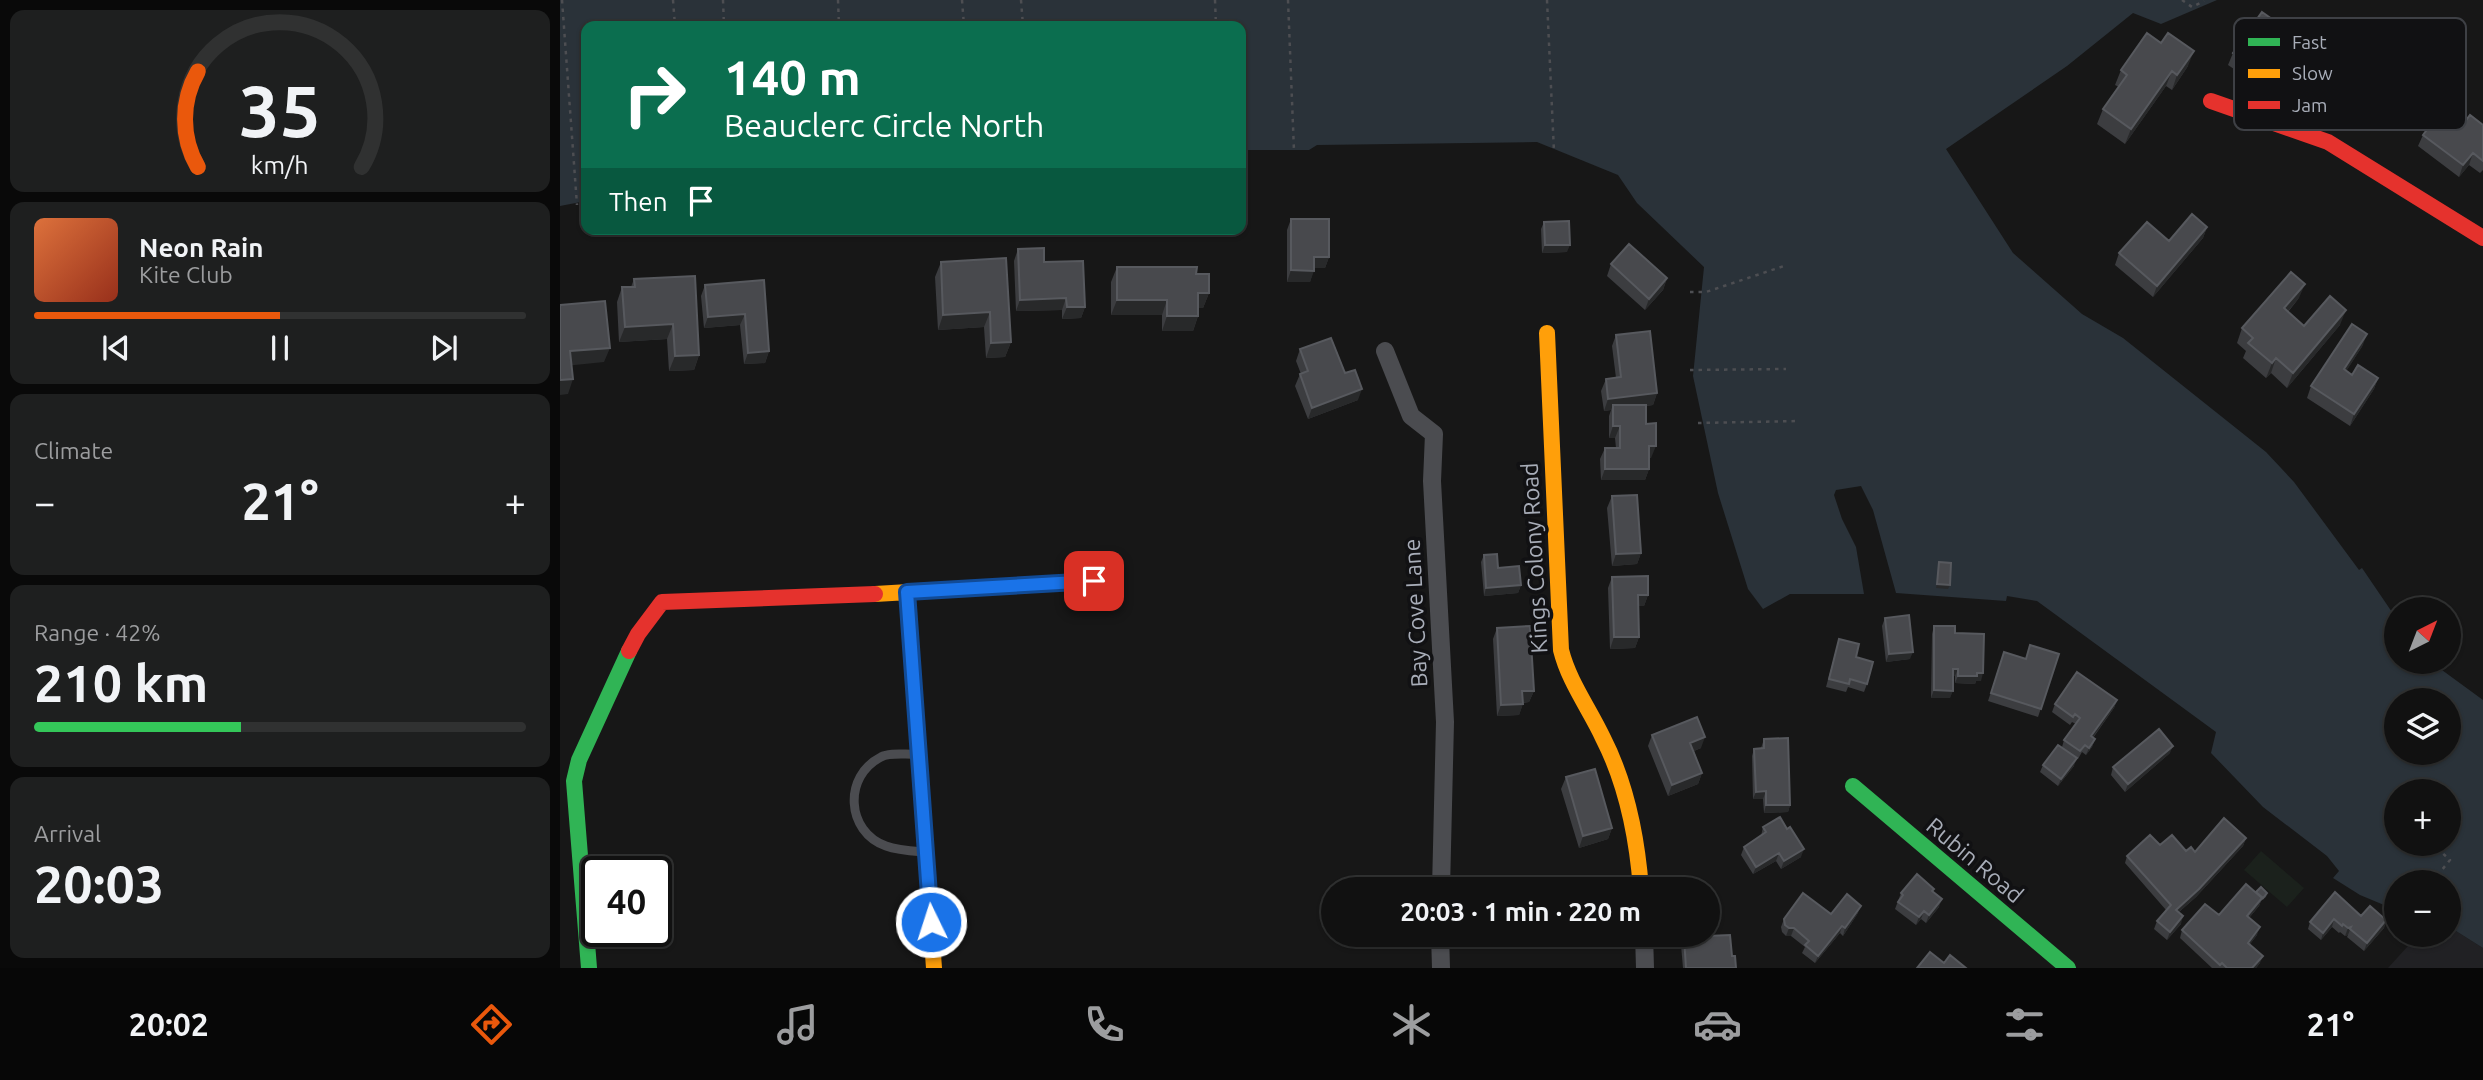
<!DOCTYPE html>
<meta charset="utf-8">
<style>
body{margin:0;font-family:Ubuntu,sans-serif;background:#1e1f1f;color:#f1f3f6;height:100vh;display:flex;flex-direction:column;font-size:26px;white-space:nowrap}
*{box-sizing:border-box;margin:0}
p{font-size:23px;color:#9c9d9f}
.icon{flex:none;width:38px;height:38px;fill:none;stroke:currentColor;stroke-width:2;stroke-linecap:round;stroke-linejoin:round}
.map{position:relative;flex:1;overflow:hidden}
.details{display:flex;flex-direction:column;gap:10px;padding:10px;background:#090909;width:560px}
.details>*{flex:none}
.hud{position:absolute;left:21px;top:21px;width:665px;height:214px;border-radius:14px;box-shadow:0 2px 5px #0004,0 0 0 2px #303131;background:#0b6e4f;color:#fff;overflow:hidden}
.needle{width:46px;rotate:42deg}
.tools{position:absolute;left:1824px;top:597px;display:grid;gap:14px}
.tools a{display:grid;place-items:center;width:77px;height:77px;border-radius:50%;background:#111;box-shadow:0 2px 5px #0004,0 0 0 2px #303131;font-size:35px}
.speed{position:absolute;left:21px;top:856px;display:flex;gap:14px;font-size:35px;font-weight:700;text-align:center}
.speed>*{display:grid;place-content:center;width:91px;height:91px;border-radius:50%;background:#111;box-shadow:0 2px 5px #0004,0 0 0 2px #303131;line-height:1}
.speed .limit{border:4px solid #111;border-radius:10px;background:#fff;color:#111}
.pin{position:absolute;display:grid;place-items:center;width:60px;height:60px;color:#fff;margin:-30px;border-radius:14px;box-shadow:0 4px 10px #0006}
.me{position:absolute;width:77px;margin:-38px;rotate:356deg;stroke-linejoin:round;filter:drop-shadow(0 0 5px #0008)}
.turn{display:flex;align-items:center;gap:24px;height:147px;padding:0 28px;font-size:32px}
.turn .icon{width:91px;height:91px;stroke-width:2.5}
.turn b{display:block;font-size:49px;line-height:60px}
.then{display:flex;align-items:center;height:66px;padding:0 28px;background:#0003;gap:14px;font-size:26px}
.big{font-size:52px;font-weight:600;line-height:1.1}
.details .widget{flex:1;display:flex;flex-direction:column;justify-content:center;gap:10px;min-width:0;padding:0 24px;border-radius:14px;background:#1e1f1f}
.details .dial{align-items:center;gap:0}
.dial svg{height:182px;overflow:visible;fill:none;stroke:#303131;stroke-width:7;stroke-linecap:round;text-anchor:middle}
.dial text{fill:#f1f3f6;stroke:none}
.song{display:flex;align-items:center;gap:21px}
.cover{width:84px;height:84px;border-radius:10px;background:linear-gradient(135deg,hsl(20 70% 55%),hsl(10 70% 35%))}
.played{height:7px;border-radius:4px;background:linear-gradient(90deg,#ea580c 50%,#303131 50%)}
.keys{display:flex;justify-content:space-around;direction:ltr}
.heat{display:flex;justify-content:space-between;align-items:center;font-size:38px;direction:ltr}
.charge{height:10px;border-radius:5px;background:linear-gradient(90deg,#34c759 42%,#303131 0)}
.trip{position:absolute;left:761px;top:877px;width:399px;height:70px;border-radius:35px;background:#111;box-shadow:0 2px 5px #0004,0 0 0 2px #303131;font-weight:600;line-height:70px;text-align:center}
.tab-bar{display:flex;height:112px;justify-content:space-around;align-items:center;background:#070707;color:#9c9d9f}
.tab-bar .icon{width:49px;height:49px}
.tab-bar .current{color:#ea580c}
.tab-bar b{font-size:32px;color:#f1f3f6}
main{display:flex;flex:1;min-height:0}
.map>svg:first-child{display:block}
.built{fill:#212124}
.green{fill:#1b211c}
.water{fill:#2a3239;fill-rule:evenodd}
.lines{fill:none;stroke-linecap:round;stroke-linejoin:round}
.path{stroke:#4d4e52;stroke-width:2.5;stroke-dasharray:3.5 5;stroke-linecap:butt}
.lane{stroke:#4b4c50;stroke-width:9}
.street{stroke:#4b4c50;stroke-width:18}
.fast{stroke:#30b455;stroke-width:16}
.slow{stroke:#ff9f0a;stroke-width:16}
.jam{stroke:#e5322d;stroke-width:16}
.wall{fill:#3c3d40}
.shaded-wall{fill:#28292a}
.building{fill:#48494d;stroke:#57595e;stroke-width:2}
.route-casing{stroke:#114b97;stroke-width:18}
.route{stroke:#1a73e8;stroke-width:12}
.labels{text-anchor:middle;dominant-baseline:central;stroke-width:7;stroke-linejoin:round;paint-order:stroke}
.street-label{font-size:23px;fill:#a8adb8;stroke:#111113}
.key{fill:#111113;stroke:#3e4045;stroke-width:2}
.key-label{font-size:19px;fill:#a8adb8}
</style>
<main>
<section class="details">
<div class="widget dial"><svg viewBox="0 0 100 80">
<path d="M14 69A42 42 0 1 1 86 69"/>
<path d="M14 69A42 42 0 0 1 14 27" stroke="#ea580c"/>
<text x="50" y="56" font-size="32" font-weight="700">35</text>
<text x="50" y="72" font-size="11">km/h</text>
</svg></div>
<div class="widget">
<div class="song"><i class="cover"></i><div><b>Neon Rain</b><p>Kite Club</p></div></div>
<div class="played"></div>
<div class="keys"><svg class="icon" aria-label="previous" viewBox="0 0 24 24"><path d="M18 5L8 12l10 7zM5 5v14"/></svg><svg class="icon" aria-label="pause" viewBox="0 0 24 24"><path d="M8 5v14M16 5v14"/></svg><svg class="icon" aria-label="next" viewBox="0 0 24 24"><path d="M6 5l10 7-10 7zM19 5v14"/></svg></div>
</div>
<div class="widget"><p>Climate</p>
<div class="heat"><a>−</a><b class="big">21°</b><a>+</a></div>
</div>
<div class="widget"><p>Range · 42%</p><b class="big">210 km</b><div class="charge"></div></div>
<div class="widget"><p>Arrival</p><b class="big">20:03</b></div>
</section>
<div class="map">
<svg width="1923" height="968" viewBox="0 0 1923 968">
<rect width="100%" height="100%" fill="#171717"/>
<!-- built -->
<path class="built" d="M1888,926l35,22v20h-95l30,-33 30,-1z"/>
<!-- green -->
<path class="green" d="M1701,851l43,37 -17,19 -43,-37z"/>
<!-- water -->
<path class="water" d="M0,0h1657l-56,24 -28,-11 -66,53 -121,83 67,104 69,61 41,24 143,114 28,30 65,88 3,-2 34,50v44h35l52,38v248l-35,-22v-44h-52v28l-36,-15 -27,-17 6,-7 -12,-15 -64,-49 -52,-54 5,-21 -179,-131 -30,-5 -1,5 -110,-8 -23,-83 -12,-24 -25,4 -2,5 8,24 14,28 8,47h-74l-27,15 -15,-20 -30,-96 -25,-117 11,-109 -67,-64 -19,-28 -81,-33 -220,3 -8,5h-68v-124h-655v175l-26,5zM1836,700h52v52h-52zM1836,791h52v53h-52z"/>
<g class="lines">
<!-- path -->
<path class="path" d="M2,0l15,205
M113,0l2,26
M163,0l1,26
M278,0l1,26
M402,0l2,26
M461,0l2,26
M655,0l1,26
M728,0l6,151
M987,0l7,152
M1622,0l10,7 12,-6
M1130,292h16l81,-27
M1130,370l96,-1
M1138,423l101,-2
M1872,882l18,-22 -12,-11"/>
<!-- lane -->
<path class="lane" d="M358,754c-11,1 -28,-2 -37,3 -38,19 -35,75 5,89 11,4 25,5 37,6"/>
<!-- street -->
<path class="street" d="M825,351l26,65 23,18 -2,47 13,241 -4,167
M880,934l1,34
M1084,934l1,34"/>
<!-- fast -->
<path class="fast" d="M1293,786l215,182
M29,968l-15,-187 5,-21 50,-109"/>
<!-- slow -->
<path class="slow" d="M987,333l14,317c8,32 28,58 42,88 24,47 34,98 38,151
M347,592l27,376
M315,594l219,-13"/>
<!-- jam -->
<path class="jam" d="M1651,101l117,41 155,96
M69,651l9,-17 24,-32 213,-8"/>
</g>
<!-- wall -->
<path class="wall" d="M1702,12l60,42 -5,11 -5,8 -14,-9 -16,23 -10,-7 -7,10 -37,-25 5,-12z
M1628,66l-16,24 -6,-4 -41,58 -28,-20 6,-15 16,-22 -4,-2 6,-15z
M1923,125v45l-3,3 -11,-8 -10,12 -41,-31 5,-11 38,-8z
M731,219l38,38 -4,11h-11l-4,14h-23v-52z
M984,222l23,30 -25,1 -1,-24z
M1647,227l-4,11 -50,59 -38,-32 4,-12 50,-12z
M458,249l26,13 41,45 -4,11 -19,1v-9l-46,1 -2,-50z
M446,258l5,84 -6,15 -19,1 -2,-31 -46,3 -3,-53 6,-15z
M1051,264l56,14 -4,12 -18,20 -38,-34z
M557,267l79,7 13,19 -6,15h-5v8l-5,15h-31v-16h-51v-33z
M74,279l65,76 -5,15 -25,1 -2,-32 -48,3 -2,-40 5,-15h9z
M204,280l5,71 -4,12 -21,1 -4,-39 -36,3 -3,-32 4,-11z
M1739,298l-11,14 16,14 36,-1 -53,63 -16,-15 -5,5 -23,-20 3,-7 -9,-8 5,-15z
M1056,335l41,58 -4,12 -7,1v18l5,34h-2v11l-4,11h-44l-1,-21 5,-11h11l-1,-10h-6v-22l2,-6 -7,1 -3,-20 5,-12 10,-1 -4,-32z
M1803,345l-17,26 6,4 26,3 -4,11 -24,37 -43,-28 4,-12z
M740,349l45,24 13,27 -50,19 -13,-33 5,-12h1l-5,-13z
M1052,496l29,57 -4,11 -25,2 -5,-58z
M924,555l37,30 -3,8 -34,3 -3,-34z
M1052,577l36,18 -4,11h-6l1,31 -4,11 -25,1 -2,-61z
M1325,618l25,41 -24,3 -4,-36z
M1374,626l21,7 26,48h-5l-1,3 -20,-1v-7h-2l-3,22h-19l1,-64z
M937,628l37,63 -5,11 -6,1 -4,12 -22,1 -4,-77z
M1279,639l17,18 11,27 -3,8 -16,-5 -2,5 -20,-5z
M1444,652l21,7 34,-5 -21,63 -50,-16z
M1557,700l-3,8 -21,30 2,1 -3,8 -6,8 -4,-3 -4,7 -5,-3 1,10 -16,20 -18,-14 3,-7 19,-18 2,-7 12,-16 -4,-2 -2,3 -18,-13 3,-8z
M1092,735l49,13 -7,3 8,22 -4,11 -30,12 -20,-50z
M1204,739l26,66 -2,7 -24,1 -1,-14h-10l-1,-43 2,-7 7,-1z
M1610,753l-45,39 -14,-17 2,-8z
M1006,777l46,51 -4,11 -29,9 -18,-59z
M1203,827l24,2 14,28 -20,12 -5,-8 -23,13 -12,-19 3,-8 17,-11z
M1686,838l-3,8 -47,51 -17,15 2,12 -14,16 -13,-11 3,-8 9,-11 -41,-47 2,-7 33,-11 26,6 9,1z
M1373,892l6,15 -13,16 -5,-4 -5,6 -21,-16 6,-16z
M1696,893h11l-1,4 -5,4 -2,5 -10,12 8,17 -7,9 10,19 -4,5h-44l-32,-30 2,-8 37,-15z
M1298,913l-15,23 -3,-3 -25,30 -13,-10 3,-6 -14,-11h-5l-4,-4 -1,-5 3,-8 47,-5z
M1801,916l25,4 -2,8 -20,23 -17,-14 1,-2 -3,1 -5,-4 -1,1 -7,-6 -11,13 -13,-11 2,-7z
M1124,937l48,19 4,12h-53l-2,-23z"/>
<!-- shaded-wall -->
<path class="shaded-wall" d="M1634,51l-6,15 -16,24 5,-15z
M1742,52l-4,12 -16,23 4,-11z
M1762,54l-5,11 -5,8 4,-11z
M1716,69l-4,11 -7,10 4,-11z
M1612,71l-6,15 -41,58 6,-15z
M1913,153l-4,12 -10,12 4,-12z
M1647,227l-4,11 -50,59 4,-11z
M985,245h25l-3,7 -25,1z
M754,257h15l-4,11h-15z
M731,270l23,1 -4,11h-23z
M1107,278l-4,12 -18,20 4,-11z
M1745,284l-6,14 -21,25 6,-15z
M638,293h11l-6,15h-10z
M506,298l-4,12 -46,1 4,-11z
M557,300h50l-5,15h-51z
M507,307h18l-4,11 -19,1z
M1786,310l-6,15 -53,63 6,-15z
M430,312l-6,15 -46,3 5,-15z
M185,314l-5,11 -36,3 4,-11z
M607,316h31l-5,15h-31z
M113,324l-6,15 -48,3 6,-15z
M1807,334l-4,11 -23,36 4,-12z
M451,342l-6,15 -19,1 5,-15z
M50,348l-6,14 -39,4 5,-15z
M209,351l-4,12 -21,1 4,-11z
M139,355l-5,15 -25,1 6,-15z
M1716,358l-5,15 -5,5 6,-15z
M1818,378l-4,11 -24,37 4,-12z
M13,379l-5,15 -8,1v-15z
M802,389l-4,11 -50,19 4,-11z
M1097,393l-4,12 -40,4v-4l-2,5 -7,1 4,-12z
M1053,426h7l-5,12h-6z
M1089,446h7l-5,12h-7z
M1045,469h44l-4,11h-44z
M1081,553l-4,11 -25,2 4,-12z
M1377,584l13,1 -2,4 -12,-1z
M961,585l-3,8 -34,3 2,-8z
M1078,595h10l-4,11h-10z
M1054,637h25l-4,11 -25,1z
M1353,652l-3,7 -24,3 3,-8z
M1393,669h5l-3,7h-5z
M1417,673h6l-2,8h-5l-1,3 -20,-1 3,-7z
M1374,690l19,1 -3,7h-19z
M962,691h12l-5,11 -11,1z
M1557,700l-3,8 -26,36 3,-8z
M963,704l-4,11 -22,1 4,-11z
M1145,737l-4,11 -15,6 4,-11z
M1535,739l-3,8 -6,8 3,-7z
M1613,746l-3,7 -45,39 3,-8z
M1517,758l-3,8 -16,20 3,-7z
M1142,773l-4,11 -30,12 4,-11z
M1206,791l-3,8h-10l3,-7z
M1206,805h24l-2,7 -24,1z
M1052,828l-4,11 -29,9 4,-12z
M1686,838l-3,8 -47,51 -23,20 3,-7z
M1244,849l-3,8 -20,12 3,-8z
M1219,853l-3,8 -23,13 3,-7z
M1702,898l-3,8 -15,18 3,-8z
M1382,899l-3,8 -13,16 3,-8z
M1301,906l-3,7 -15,23 2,-8z
M1364,911l-3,8 -5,6 3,-8z
M1623,916l-2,8 -14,16 3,-8z
M1774,919l-2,8 -11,13 2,-7z
M1826,920l-2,8 -20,23 3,-8z
M1282,926l-2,7 -25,30 3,-7z
M1700,927l-3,8 -12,16 3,-8z
M1791,927l-3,8 -3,1 3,-8z
M1229,928h5l-3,8h-5z
M1703,956l-3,7 -4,5h-4z"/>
<!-- building -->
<path class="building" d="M1702,12l60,42 -6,8 -14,-10 -16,24 -10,-7 -7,10 -36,-26z
M1587,33l14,10 7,-10 26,18 -17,24 -5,-4 -41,58 -28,-20 24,-34 -6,-5z
M1880,112l21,15 9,-12 13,10v36l-10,-8 -10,12 -40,-30z
M1632,214l15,13 -50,59 -38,-33 28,-31 22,19z
M731,219h38v38h-15v14l-23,-1z
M1009,221l1,24h-25l-1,-23z
M1069,244l38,34 -18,21 -38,-35z
M484,248v14l39,-1 2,46h-18l-1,-9 -46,2 -2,-51z
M446,258l5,84 -20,1 -1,-31 -47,3 -2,-53z
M557,267h80l-1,7h13v19h-11v23h-31v-16h-50z
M1731,272l14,12 -21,24 20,18 26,-30 16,14 -53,63 -17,-15 -4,5 -24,-20 5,-5 -11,-10z
M135,276l4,79 -24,1 -2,-32 -48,3 -3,-40h13l-1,-8z
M204,280l5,71 -21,2 -3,-39 -37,3 -3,-32z
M45,301l5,47 -40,3 3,28 -13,1v-75z
M1792,324l15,10 -23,35 8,6 6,-10 20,13 -24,36 -43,-28z
M1090,331l7,62 -49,6 -2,-20 15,-2 -5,-42z
M771,338l14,35 10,-3 7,19 -50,19 -12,-34 8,-3 -8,-22z
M1053,405h33v19l10,-1v23h-7v23h-44v-21h15v-22h-7z
M1077,495l4,58 -25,1 -4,-58z
M937,554l1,14 21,-2 2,19 -35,3 -2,-33z
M1379,562l12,1 -1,22 -13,-1z
M1088,576v19h-10l1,42h-25l-2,-60z
M1349,615l4,37 -24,2 -4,-36z
M970,626l4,65h-12l1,13 -22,1 -4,-77z
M1374,626h21v7l29,1 -1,39h-6v3h-19v-7h-5v22l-19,-1z
M1279,639l20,5 -3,13 17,5 -6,22 -17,-5 -1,5 -20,-5z
M1470,645l29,9 -18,55 -50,-16 13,-41 22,7z
M1517,672l40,28 -26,36 4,3 -6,9 -4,-3 -5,6 -16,-11 16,-22 -5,-4 -2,3 -18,-13z
M1137,717l8,20 -15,6 12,30 -30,12 -20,-50z
M1599,729l14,17 -45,38 -15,-17z
M1228,738l2,67h-24v-14l-10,1 -2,-43 10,-1v-9z
M1498,745l19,13 -16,21 -18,-14z
M1035,769l17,59 -29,8 -17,-59z
M1220,817l7,12 3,-2 14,22 -20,12 -5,-8 -23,14 -12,-20 22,-15 -3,-5z
M1664,818l22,20 -47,51 -23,21 7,6 -13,16 -13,-11 14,-16 -44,-49 23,-21 10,10 12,-10 14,16 5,-4 4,5z
M1357,874l17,15 -2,2 10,8 -13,16 -5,-4 -5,6 -21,-15 5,-7 -2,-2z
M1686,884l16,14 -15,18 13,11 -12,16 15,13 -11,12h-25l-5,-5 -2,2 -38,-35 23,-26 14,11z
M1701,887l6,6 -4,5 -7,-6z
M1775,892l26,24 9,-10 16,14 -19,23 -17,-14 1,-2 -3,1 -5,-4 -1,2 -8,-7 -11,14 -13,-11z
M1243,893l28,21 16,-20 14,12 -16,22 -3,-2 -24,30 -13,-11 4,-4 -15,-13h-5l-4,-3 -1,-6z
M1170,935l2,21h3l1,12h-50l-2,-31z
M1370,952l14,11 6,-8 16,13h-49z"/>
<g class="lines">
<!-- route casing -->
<g class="route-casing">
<path id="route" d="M371,922l-24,-330 187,-11"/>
</g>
<!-- route -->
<use href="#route" class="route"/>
</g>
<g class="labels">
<!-- street labels -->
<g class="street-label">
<text transform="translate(974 558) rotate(-93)">Kings Colony Road</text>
<text transform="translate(855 613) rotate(-93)">Bay Cove Lane</text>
<text transform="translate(1415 860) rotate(40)">Rubin Road</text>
</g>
</g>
<!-- legend -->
<rect x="1674" y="18" width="232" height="112" rx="10" class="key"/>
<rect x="1688" y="38" width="32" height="8" fill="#30b455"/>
<rect x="1688" y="69" width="32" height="9" fill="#ff9f0a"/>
<rect x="1688" y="101" width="32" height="8" fill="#e5322d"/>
<g class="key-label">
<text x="1732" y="49">Fast</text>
<text x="1732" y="80">Slow</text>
<text x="1732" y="112">Jam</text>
</g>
</svg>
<div class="tools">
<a><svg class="needle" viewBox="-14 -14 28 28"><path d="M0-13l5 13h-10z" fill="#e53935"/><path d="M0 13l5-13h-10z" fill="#9c9d9f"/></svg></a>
<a><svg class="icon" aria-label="layers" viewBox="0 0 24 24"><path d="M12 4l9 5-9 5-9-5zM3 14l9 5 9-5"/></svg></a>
<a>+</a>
<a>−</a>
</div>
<div class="speed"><div class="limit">40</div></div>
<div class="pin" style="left:534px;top:581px;background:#d93025"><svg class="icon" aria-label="arrive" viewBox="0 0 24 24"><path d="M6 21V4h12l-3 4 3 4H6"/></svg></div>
<svg class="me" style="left:371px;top:922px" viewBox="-20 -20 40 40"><circle r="17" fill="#1a73e8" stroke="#fff" stroke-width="3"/><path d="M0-11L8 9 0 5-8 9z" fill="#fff"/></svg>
<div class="trip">20:03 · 1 min · 220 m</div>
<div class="hud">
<div class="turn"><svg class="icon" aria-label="right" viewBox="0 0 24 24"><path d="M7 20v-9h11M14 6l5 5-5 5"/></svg><div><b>140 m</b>Beauclerc Circle North</div></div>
<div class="then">Then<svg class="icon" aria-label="arrive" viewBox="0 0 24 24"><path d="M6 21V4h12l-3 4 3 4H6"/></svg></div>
</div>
</div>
</main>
<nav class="tab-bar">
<b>20:02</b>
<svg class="icon current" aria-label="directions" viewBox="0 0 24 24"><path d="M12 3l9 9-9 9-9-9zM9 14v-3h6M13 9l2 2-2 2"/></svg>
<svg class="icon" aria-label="music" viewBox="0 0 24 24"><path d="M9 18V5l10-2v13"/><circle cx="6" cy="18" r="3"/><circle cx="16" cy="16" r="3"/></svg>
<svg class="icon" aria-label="phone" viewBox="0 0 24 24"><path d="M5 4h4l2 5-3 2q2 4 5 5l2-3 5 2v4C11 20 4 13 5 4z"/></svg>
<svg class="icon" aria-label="climate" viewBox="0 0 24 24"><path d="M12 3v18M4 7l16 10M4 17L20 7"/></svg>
<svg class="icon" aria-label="car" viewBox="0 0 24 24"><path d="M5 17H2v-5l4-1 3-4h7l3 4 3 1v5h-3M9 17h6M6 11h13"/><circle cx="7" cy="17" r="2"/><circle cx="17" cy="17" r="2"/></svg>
<svg class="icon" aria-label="filters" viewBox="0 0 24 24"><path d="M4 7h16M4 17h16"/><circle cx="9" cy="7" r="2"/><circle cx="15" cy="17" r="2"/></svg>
<b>21°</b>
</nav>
